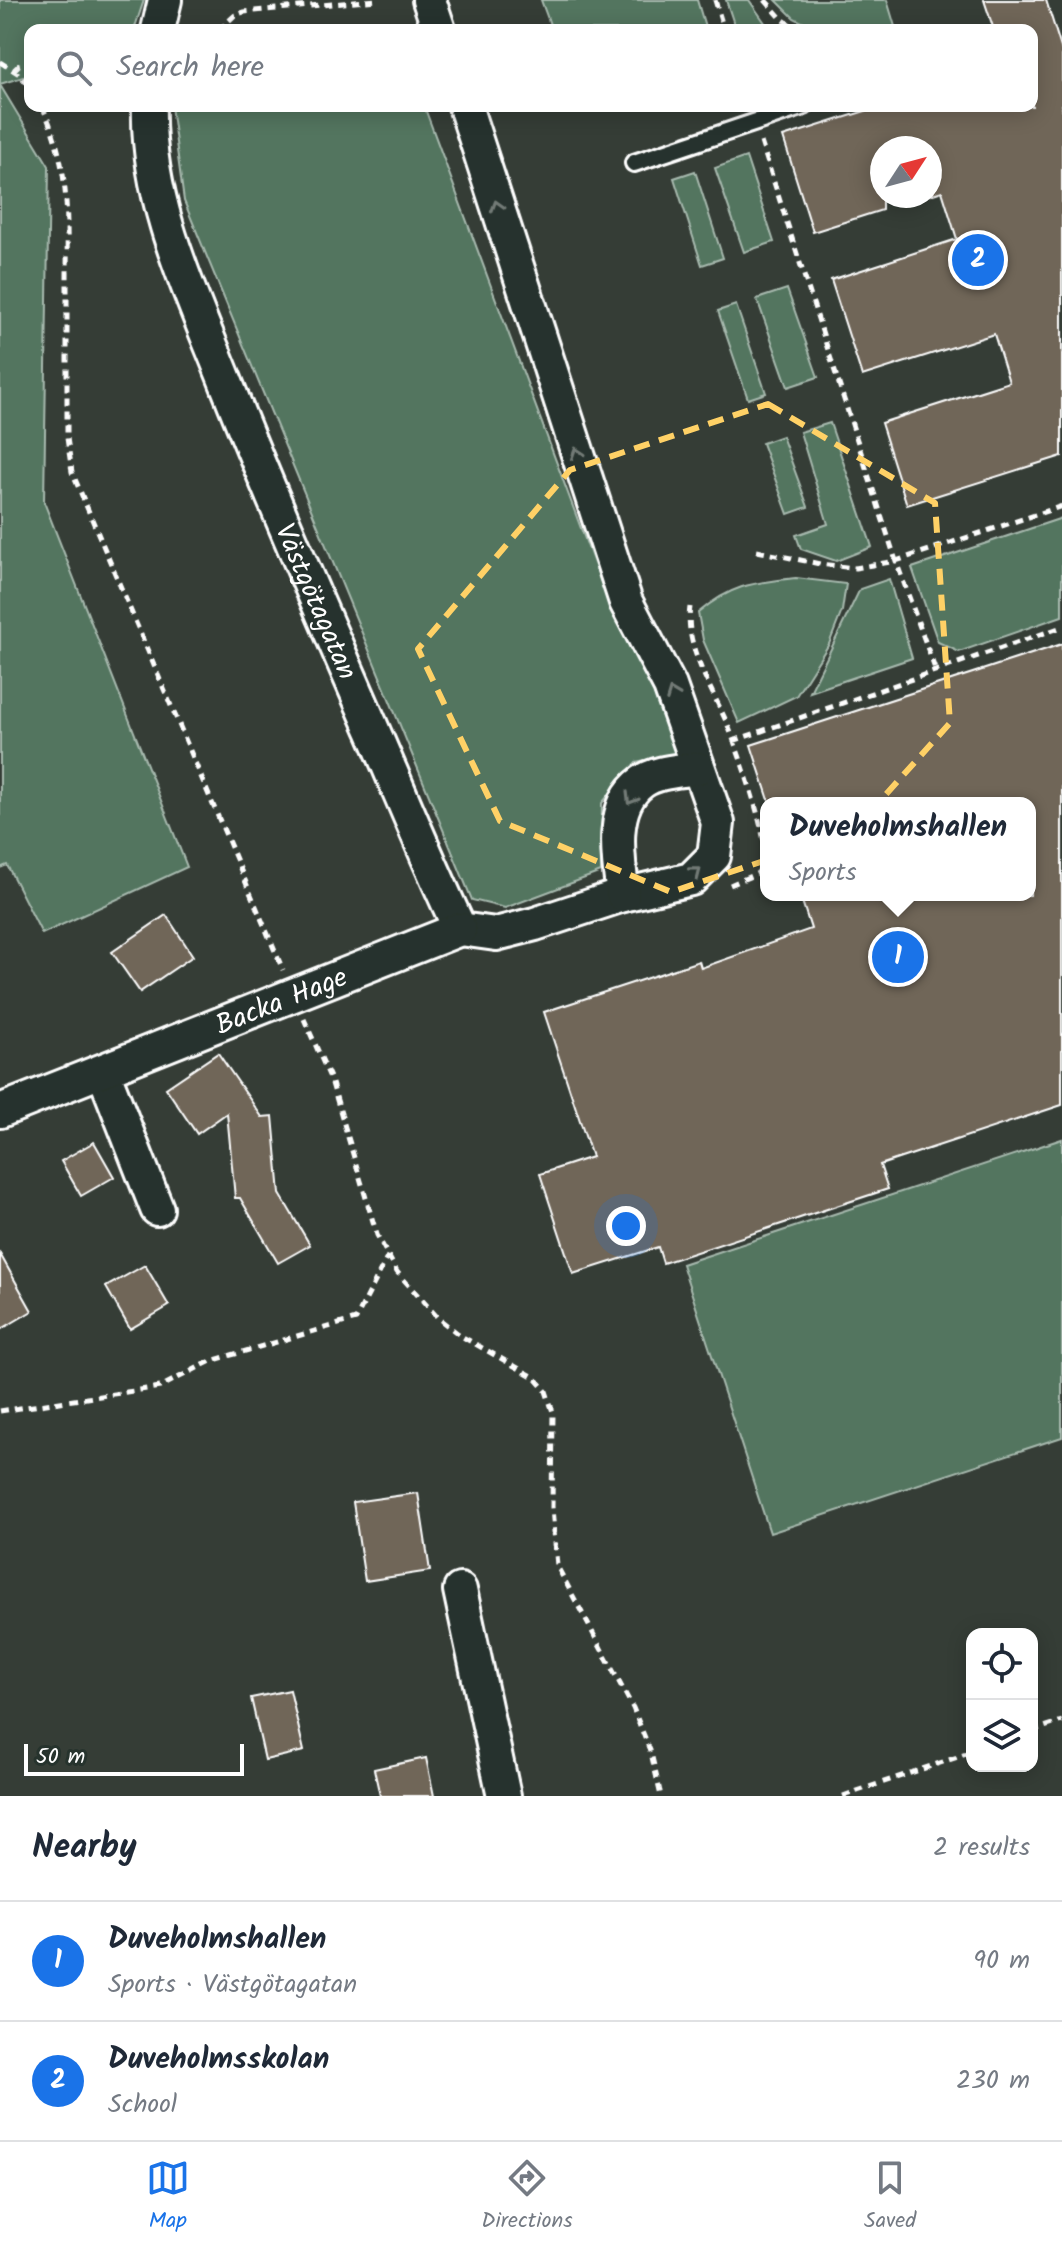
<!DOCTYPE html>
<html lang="en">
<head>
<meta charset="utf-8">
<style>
  body { margin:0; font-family:Kalam,sans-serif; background:#f6f6f7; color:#1f2937 }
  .controls { position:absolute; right:24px; bottom:24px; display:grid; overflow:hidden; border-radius:16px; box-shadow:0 4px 20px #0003 }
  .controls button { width:72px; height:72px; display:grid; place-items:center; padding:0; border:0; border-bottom:2px solid #e0e1e3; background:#fff; color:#1f2937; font:40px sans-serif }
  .compass { position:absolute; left:870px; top:136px; width:72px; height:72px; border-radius:50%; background:#fff; box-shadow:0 4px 20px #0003; rotate:54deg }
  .scale { position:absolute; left:24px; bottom:20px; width:220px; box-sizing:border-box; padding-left:8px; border:4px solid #fff; border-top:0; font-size:22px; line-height:28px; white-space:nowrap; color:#fff; -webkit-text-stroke:6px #26332d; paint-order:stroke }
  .you { position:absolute; left:626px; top:1226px; width:28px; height:28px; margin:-20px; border:6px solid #fff; border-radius:50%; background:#1a73e8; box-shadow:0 0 0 12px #1a73e833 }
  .badge { display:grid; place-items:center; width:52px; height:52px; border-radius:50%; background:#1a73e8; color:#fff; font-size:26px; font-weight:700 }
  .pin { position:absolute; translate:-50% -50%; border:4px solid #fff; box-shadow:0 2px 8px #0006 }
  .popup { position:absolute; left:760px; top:797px; width:276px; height:104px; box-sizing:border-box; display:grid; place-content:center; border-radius:16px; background:#fff; filter:drop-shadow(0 2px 6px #0005); font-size:26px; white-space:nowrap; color:#747a83 }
  .popup b { font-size:30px; color:#1f2937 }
  .popup::after { content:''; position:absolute; left:50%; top:100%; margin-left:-16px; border:16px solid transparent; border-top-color:#fff }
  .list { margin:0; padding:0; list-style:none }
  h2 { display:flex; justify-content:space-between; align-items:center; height:104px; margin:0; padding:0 32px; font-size:34px }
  h2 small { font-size:26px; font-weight:400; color:#747a83 }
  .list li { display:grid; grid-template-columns:52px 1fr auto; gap:24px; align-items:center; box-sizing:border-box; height:120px; padding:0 32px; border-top:2px solid #e0e1e3 }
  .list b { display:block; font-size:30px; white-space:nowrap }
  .list p { margin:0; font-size:26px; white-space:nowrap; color:#747a83 }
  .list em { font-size:26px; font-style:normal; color:#747a83 }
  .icon { flex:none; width:44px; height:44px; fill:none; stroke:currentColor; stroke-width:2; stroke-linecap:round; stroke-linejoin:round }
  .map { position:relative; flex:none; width:1062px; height:1796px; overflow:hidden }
  .search { position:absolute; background:#fff; box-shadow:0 4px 20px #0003; left:24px; right:24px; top:24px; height:88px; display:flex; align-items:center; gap:20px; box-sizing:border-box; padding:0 28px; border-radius:16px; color:#747a83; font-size:30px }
  .sheet { height:344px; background:#fff }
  nav { display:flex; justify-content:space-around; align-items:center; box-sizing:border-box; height:112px; border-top:2px solid #e0e1e3; background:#fff; font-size:22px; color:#747a83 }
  nav a { display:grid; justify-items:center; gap:4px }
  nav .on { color:#1a73e8 }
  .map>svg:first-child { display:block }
</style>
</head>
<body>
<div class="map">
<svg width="1062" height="1796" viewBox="0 0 1062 1796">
  <rect width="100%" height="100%" fill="#353d36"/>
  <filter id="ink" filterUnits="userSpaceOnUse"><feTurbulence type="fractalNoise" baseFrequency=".0125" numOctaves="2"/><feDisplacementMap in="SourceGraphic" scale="16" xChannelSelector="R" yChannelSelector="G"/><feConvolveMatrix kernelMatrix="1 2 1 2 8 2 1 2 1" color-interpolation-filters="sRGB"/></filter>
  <g filter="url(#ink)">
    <path fill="#52745f" stroke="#a8baaf" stroke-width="2" d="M 0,0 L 144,0 L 134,30 L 30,30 L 30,75 L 0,84 Z
      M 541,0 L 697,0 L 706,30 L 552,30 Z
      M 726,0 L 749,0 L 770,30 L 736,30 Z
      M 776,0 L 887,0 L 896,30 L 818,30 L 794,18 Z
      M 0,85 L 49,166 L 44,502 L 187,867 L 42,934 L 7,865 L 0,868 Z
      M 171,106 L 424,106 L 611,609 L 654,692 L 680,753 L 636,762 L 602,803 L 601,872 L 505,908 L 472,900 L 184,201 Z
      M 746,157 L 774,242 L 744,252 L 715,168 Z
      M 695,171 L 723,258 L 702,265 L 674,178 Z
      M 787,289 L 818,377 L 788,387 L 757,299 Z
      M 736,305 L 766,393 L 748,399 L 718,311 Z
      M 830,423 L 872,547 L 836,561 L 801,549 L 796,535 L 828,524 L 800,432 Z
      M 782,436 L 808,507 L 788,514 L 762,443 Z
      M 1062,518 L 1062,616 L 959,652 L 938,642 L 912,568 Z
      M 796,578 L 846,584 L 842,611 L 829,644 L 796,696 L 739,723 L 703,640 L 698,613 C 732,584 753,583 796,578 Z
      M 889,579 L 912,658 L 810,692 L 860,589 Z
      M 1062,1139 L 1062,1437 L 770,1533 L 682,1264 Z"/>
    <path fill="#706659" stroke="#fff" stroke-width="2" d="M 984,0 L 1046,0 L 1062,51 L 1062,456 L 907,505 L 881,423 L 1009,382 L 994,334 L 862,376 L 831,280 L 957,239 L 942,191 L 930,195 L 930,148 L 882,148 L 882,210 L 813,232 L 783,137 L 881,106 L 1032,106 L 1032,30 L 994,30 Z
      M 1062,644 L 1062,1105 L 880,1165 L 888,1189 L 663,1263 L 658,1247 L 573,1274 L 540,1174 L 592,1157 L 544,1012 L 699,961 L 701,968 L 811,929 L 800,895 L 1030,895 L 1030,803 L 770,803 L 751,745 Z
      M 166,915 L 193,956 L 140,992 L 112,952 Z
      M 218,1053 L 262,1117 L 273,1116 L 280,1194 L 310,1245 L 278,1263 L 240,1198 L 235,1198 L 227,1113 L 197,1134 L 166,1088 Z
      M 94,1142 L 114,1177 L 81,1196 L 61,1161 Z
      M 0,1254 L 32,1311 L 0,1330 Z
      M 145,1265 L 169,1306 L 130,1329 L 106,1287 Z
      M 418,1493 L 430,1571 L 365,1581 L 353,1502 Z
      M 290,1690 L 304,1751 L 265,1760 L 251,1698 Z
      M 426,1758 L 434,1796 L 380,1796 L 374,1769 Z"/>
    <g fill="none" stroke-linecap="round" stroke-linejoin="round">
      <defs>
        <path id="lane" d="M 634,163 L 804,106"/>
        <g id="street">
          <path d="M 429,0 L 439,30"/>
          <path d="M 158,30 L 165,0"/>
          <path id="s1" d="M 149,106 C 146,204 194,300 229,390 C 274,504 324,617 373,730 C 402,797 429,864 460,929 L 496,934 L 535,924 L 623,895 L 691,879 L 714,856 L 718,823 L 670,686 L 626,602 L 465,106"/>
          <path d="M 623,895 C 618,859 609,806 642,782 C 657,771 680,771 697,768"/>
          <path d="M 103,1071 L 157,1209"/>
          <path id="s2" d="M 0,1111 L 460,929"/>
          <path d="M 460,1590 L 504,1796"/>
        </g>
      </defs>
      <use href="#lane" stroke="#fff" stroke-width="22"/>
      <use href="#street" stroke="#fff" stroke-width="38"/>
      <path stroke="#fff" stroke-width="5" stroke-dasharray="8 6" stroke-linecap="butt" d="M 715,0 L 724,30
        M 765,0 L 782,19 L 798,30
        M 219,30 L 235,15 L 244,12 L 377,0
        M 0,62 L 19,74 L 30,87
        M 14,70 L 19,65 L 30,63
        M 42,106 C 71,167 67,220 67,285 C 67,336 67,387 67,438 L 72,472 L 283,970
        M 761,142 L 896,561 L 935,669
        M 757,551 L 820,564 L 855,568 L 896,561 L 1062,506
        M 690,607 C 684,649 714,691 729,728 C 743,764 760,815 766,852
        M 733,741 L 1062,627
        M 730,885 L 758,873 L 766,858
        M 304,1019 L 331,1080 L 377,1235 L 397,1272 L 439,1319 L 461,1336 L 534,1377 L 546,1391 L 553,1412 L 552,1508 L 557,1566 L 633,1708 L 651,1753 L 661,1796
        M 0,1411 L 160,1387 L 211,1361 L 356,1319 L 388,1256
        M 1032,1731 L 1062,1721
        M 843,1796 L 972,1752"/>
      <use href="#lane" stroke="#26332d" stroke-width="16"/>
      <use href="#street" stroke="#26332d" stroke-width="32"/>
    </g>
    <defs><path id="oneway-chevron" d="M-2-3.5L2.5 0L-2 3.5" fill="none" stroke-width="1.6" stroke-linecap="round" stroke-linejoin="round" transform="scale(2)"/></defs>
    <g stroke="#727a76">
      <use href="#oneway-chevron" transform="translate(497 206) rotate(-107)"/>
      <use href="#oneway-chevron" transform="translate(577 453) rotate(-108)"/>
      <use href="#oneway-chevron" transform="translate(672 694) rotate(-111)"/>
      <use href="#oneway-chevron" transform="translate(631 799) rotate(121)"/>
      <use href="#oneway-chevron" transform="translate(696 872) rotate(-38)"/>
    </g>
  </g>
  <path fill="none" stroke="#ffd166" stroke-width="6" stroke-dasharray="16 10" stroke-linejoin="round" d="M 768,404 L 935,503 L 950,723 L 853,831 L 671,892 L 500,821 L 418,649 L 570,470 Z"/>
  <g text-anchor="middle" stroke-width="7" stroke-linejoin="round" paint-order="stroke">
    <g font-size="28" fill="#fff" stroke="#26332d">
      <text dy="10" stroke="none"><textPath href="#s1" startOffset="526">Västgötagatan</textPath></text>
      <text dy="10" stroke="none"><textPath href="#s2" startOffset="302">Backa Hage</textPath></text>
    </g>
  </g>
</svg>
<div class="controls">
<button><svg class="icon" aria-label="locate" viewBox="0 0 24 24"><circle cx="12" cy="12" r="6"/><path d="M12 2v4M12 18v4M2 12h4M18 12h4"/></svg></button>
<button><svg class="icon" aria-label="layers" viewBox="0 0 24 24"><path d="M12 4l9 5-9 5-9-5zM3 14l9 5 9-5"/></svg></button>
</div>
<svg class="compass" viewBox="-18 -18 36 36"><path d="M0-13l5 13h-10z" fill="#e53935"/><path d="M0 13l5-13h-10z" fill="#747a83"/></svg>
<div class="scale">50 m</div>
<div class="you"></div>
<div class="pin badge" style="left:898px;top:957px">1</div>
<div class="popup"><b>Duveholmshallen</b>Sports</div>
<div class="pin badge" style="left:978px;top:260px">2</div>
<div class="search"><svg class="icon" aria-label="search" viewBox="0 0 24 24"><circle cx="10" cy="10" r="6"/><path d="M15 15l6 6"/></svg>Search here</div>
</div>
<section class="sheet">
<h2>Nearby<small>2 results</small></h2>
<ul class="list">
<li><span class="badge">1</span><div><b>Duveholmshallen</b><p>Sports · Västgötagatan</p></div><em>90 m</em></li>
<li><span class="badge">2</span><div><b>Duveholmsskolan</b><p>School</p></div><em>230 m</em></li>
</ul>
</section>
<nav>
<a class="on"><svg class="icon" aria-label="map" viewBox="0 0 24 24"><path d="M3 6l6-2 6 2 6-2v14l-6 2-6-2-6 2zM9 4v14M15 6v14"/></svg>Map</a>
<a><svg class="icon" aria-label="directions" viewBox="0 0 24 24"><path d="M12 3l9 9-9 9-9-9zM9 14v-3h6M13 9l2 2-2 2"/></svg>Directions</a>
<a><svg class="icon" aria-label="saved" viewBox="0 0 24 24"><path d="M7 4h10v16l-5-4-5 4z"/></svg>Saved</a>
</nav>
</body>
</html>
